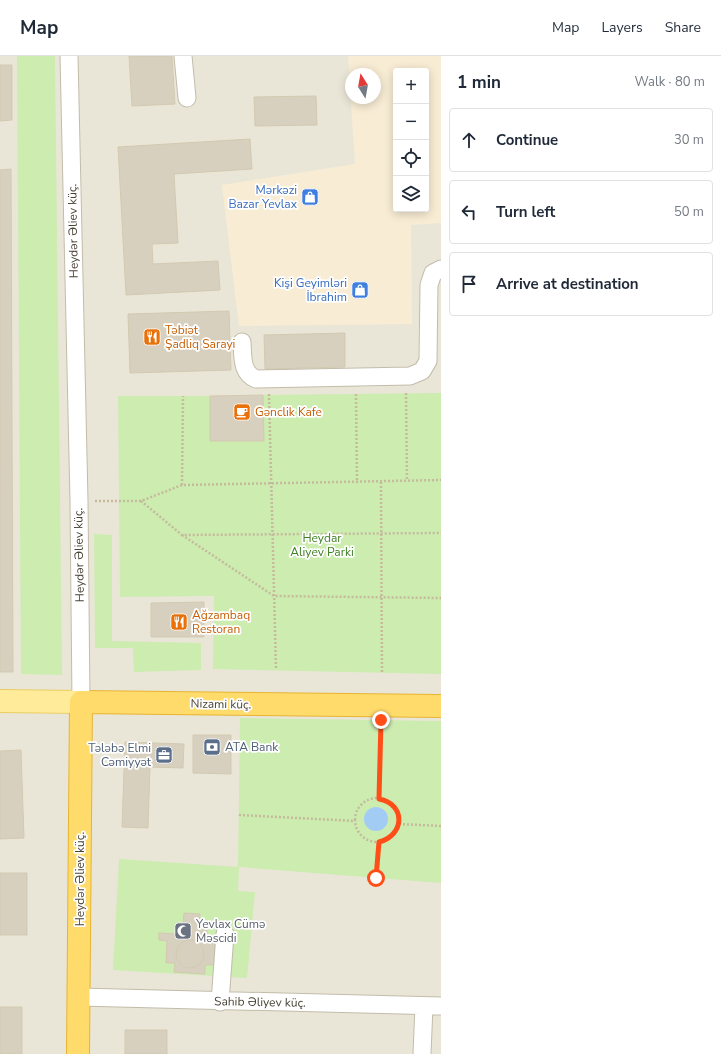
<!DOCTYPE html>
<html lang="en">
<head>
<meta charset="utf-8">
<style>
  body { margin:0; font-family:"Nunito Sans",sans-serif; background:#f2f2f3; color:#1f2937 }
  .controls { position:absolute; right:12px; top:12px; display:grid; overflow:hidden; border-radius:4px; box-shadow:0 2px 10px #0003 }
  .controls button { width:36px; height:36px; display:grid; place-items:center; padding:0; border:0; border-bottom:1px solid #e0e1e3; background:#fff; color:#1f2937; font:20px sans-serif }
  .compass { position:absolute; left:345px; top:12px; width:36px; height:36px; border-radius:50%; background:#fff; box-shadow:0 2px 10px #0003; rotate:349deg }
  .stop { position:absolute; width:12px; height:12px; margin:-9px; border:3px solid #ff4e17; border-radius:50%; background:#fff }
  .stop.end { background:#ff4e17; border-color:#fff; box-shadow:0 1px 4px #0008 }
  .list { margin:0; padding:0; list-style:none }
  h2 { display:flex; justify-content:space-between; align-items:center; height:52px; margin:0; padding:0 16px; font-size:17px }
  h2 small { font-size:13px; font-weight:400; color:#747a83 }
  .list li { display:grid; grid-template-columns:26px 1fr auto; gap:12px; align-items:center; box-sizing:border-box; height:64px; margin:0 8px 8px; padding:0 8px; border:1px solid #e0e1e3; border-radius:4px }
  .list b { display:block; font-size:15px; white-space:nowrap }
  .list em { font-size:13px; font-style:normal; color:#747a83 }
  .icon { flex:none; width:22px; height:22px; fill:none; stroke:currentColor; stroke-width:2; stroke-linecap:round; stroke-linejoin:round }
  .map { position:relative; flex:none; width:441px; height:998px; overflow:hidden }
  header { display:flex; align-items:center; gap:24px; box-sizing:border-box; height:56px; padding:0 20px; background:#fff; border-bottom:1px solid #e0e1e3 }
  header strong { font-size:19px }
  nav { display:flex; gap:22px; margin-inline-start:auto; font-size:14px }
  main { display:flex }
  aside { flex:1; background:#fff }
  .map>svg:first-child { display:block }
</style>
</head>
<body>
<header>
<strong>Map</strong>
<nav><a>Map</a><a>Layers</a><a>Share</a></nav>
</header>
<main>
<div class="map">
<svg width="441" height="998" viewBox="0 0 441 998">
  <rect width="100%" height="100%" fill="#f6f3ea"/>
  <path fill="#eae6d7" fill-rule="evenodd" d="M 0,0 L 441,0 L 441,998 L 0,998 ZM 396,15 L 426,15 L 426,153 L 396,153 ZM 351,18 L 375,18 L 375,42 L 351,42 Z"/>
  <path fill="#f8ecd4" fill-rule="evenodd" d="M 348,0 L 441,0 L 441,167 L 411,169 L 412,268 L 239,270 L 222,129 L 355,108 ZM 396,15 L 426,15 L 426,153 L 396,153 ZM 351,18 L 375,18 L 375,42 L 351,42 Z"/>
  <path fill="#ccecb0" d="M 17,0 L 55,0 L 62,619 L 21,618 Z
    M 441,337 L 441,618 L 213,613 L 214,540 L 120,541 L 118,340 L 210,340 L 210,385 L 264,385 L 263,339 Z
    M 94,478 L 112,479 L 112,585 L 201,587 L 201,614 L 134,616 L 133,592 L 95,592 Z
    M 240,662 L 441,665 L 441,827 L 239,811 L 238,835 L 255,836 L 247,922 L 113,914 L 119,803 L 238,811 Z"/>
  <path fill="#a3ccf5" d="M364 763a12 12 0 1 1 24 0a12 12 0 1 1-24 0Z"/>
  <path fill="#d8d0be" stroke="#d3c9b1" d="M 129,0 L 172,0 L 175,48 L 132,50 Z
    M 0,9 L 12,9 L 12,64 L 0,65 Z
    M 316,40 L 317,69 L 255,70 L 254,41 Z
    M 250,83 L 252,113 L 174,118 L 178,187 L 152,188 L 153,208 L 218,205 L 220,234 L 126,239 L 118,91 Z
    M 11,113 L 13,616 L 0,616 L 0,114 Z
    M 229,255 L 231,314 L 130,317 L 128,258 Z
    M 345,277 L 345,311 L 265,313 L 264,279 Z
    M 263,339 L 264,385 L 210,385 L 210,340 Z
    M 204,546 L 204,581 L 151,581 L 151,547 Z
    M 193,679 L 231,679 L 231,718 L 193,717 Z
    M 125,686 L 184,688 L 183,712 L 150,711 L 148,772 L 122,771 Z
    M 21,694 L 24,782 L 0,783 L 0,695 Z
    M 0,817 L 27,817 L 27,879 L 0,879 Z
    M 184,857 L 200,858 L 199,871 L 207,871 L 207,879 L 215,880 L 214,909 L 205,909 L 205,918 L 174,916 L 175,907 L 166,907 L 167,885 L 159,884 L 159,877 L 176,878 L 176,869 L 183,870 Z
    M176 898a14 14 0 1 1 28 0a14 14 0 1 1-28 0Z
    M 0,951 L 22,951 L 22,998 L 0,998 Z
    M 125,974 L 167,974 L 167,998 L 125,998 Z"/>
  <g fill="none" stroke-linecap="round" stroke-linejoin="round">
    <defs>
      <path id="minor" d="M 69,0 L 79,445 L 81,646
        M 183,0 L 187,42
        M 242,286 C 243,300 241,317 256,323 L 410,320 L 422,315 L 428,305 L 429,229 L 433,217 L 441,213
        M 79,941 L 441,950
        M 220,946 L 225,878
        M 422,998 L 424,950"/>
      <path id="major" d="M 0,645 L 81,646"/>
      <path id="highway" d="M 78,998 L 81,646 L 441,650"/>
    </defs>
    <use href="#minor" stroke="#c2bcab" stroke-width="19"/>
    <use href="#major" stroke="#ebce62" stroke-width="24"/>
    <use href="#highway" stroke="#e7b432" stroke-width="24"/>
    <path stroke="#c5ba9c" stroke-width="2.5" stroke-dasharray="2 2" stroke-linecap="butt" d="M 406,337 L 407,425
      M 269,338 L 276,614
      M 356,338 L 357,427
      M 381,426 L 382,617
      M 182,429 L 183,340
      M 95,445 L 141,445 L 182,429 L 441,424
      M 141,445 L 182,479 L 441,477
      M 182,479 L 274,540 L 441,542
      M355 764a22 22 0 1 1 44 0a22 22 0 1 1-44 0Z
      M 379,743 L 381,667
      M 239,759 L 355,765
      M 399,768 L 441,770
      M 376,822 L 379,786"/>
    <use href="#minor" stroke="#fff" stroke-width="17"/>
    <use href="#major" stroke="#ffeb99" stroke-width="22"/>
    <use href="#highway" stroke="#ffdb6b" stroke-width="22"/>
  </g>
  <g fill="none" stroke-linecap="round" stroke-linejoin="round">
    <path stroke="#ff4e17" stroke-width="5" d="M 376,822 L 379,786 C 405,779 406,748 379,743 L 381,664"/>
  </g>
  <defs>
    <symbol id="shop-square" viewBox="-11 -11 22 22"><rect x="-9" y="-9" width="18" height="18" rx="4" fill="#3f7fe0" stroke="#fff"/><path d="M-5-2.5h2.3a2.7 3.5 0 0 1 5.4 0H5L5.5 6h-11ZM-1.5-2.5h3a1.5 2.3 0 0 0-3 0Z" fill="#fff"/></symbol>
    <symbol id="restaurant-square" viewBox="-11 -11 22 22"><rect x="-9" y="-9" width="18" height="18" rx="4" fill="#e8710a" stroke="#fff"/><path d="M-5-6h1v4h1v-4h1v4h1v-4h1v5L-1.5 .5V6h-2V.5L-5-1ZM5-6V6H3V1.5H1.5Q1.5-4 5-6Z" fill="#fff"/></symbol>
    <symbol id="cafe-square" viewBox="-11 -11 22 22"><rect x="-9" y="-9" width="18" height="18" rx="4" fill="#e8710a" stroke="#fff"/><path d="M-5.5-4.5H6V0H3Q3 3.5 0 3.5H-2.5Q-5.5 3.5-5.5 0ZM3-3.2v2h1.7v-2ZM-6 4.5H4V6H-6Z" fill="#fff"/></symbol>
    <symbol id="bank-square" viewBox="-11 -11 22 22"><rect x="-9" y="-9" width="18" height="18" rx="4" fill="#5c6f8a" stroke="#fff"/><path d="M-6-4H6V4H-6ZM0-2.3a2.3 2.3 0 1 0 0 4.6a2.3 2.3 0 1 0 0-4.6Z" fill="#fff"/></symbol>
    <symbol id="office-square" viewBox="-11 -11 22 22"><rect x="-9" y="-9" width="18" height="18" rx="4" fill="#5c6f8a" stroke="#fff"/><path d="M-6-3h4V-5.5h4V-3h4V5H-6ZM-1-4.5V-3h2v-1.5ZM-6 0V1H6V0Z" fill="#fff"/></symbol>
    <symbol id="mosque-square" viewBox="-11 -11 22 22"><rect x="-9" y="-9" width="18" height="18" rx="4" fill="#6b7280" stroke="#fff"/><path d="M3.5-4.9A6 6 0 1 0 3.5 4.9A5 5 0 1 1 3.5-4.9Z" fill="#fff"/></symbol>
  </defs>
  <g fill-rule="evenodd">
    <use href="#shop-square" x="300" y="131" width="20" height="20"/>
    <use href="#shop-square" x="350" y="224" width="20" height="20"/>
    <use href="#restaurant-square" x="142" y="271" width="20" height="20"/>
    <use href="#cafe-square" x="232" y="346" width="20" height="20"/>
    <use href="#restaurant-square" x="169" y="556" width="20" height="20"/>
    <use href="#bank-square" x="202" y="681" width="20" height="20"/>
    <use href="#office-square" x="154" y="689" width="20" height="20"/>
    <use href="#mosque-square" x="173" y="865" width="20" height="20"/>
  </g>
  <g text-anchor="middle" stroke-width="3.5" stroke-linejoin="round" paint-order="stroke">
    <g font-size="12" fill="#366cbe" stroke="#fff" text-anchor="end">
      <text x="297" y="138">Mərkəzi<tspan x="297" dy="14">Bazar Yevlax</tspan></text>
      <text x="347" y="231">Kişi Geyimləri<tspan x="347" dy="14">İbrahim</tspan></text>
    </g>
    <g font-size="12" fill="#4a4437" stroke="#fff">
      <text transform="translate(73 175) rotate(-91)" y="4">Heydər Əliev küç.</text>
      <text transform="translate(79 499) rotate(-91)" y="4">Heydər Əliev küç.</text>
      <text transform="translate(221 648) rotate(1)" y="4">Nizami küç.</text>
      <text transform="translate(80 823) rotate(-90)" y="4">Heydər Əliev küç.</text>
      <text transform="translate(260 946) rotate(1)" y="4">Sahib Əliyev küç.</text>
    </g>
    <g font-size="12" fill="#c56008" stroke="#fff" text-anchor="start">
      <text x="165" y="278">Təbiət<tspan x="165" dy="14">Şadliq Sarayi</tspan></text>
      <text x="255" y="360">Gənclik Kafe</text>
      <text x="192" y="563">Ağzambaq<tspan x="192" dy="14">Restoran</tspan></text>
    </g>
    <g font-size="12" fill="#408126" stroke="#fff">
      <text x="322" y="486">Heydar<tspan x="322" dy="14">Aliyev Parki</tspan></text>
    </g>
    <g font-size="12" fill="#4e5e75" stroke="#fff" text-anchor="start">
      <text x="225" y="695">ATA Bank</text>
      <text x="151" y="696" text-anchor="end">Tələbə Elmi<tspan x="151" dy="14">Cəmiyyət</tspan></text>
    </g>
    <g font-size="12" fill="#5b616d" stroke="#fff" text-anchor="start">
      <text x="196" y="872">Yevlax Cümə<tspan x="196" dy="14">Məscidi</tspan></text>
    </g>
  </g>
</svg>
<div class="controls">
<button>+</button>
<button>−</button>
<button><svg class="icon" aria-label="locate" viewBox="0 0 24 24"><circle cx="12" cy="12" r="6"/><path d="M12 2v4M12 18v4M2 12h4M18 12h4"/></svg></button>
<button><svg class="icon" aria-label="layers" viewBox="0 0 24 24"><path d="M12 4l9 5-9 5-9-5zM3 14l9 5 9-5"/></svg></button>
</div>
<svg class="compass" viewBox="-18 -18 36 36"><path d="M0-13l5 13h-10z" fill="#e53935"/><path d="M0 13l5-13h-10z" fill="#747a83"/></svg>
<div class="stop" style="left:376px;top:822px"></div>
<div class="stop end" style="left:381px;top:664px"></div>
</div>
<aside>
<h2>1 min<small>Walk · 80 m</small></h2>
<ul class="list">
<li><svg class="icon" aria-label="ahead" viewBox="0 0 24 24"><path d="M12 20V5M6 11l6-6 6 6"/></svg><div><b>Continue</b></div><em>30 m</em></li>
<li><svg class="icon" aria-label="left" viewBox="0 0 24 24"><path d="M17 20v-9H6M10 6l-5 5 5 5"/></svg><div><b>Turn left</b></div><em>50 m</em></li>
<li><svg class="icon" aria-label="arrive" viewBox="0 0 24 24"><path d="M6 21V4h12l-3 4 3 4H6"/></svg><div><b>Arrive at destination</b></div></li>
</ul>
</aside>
</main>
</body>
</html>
